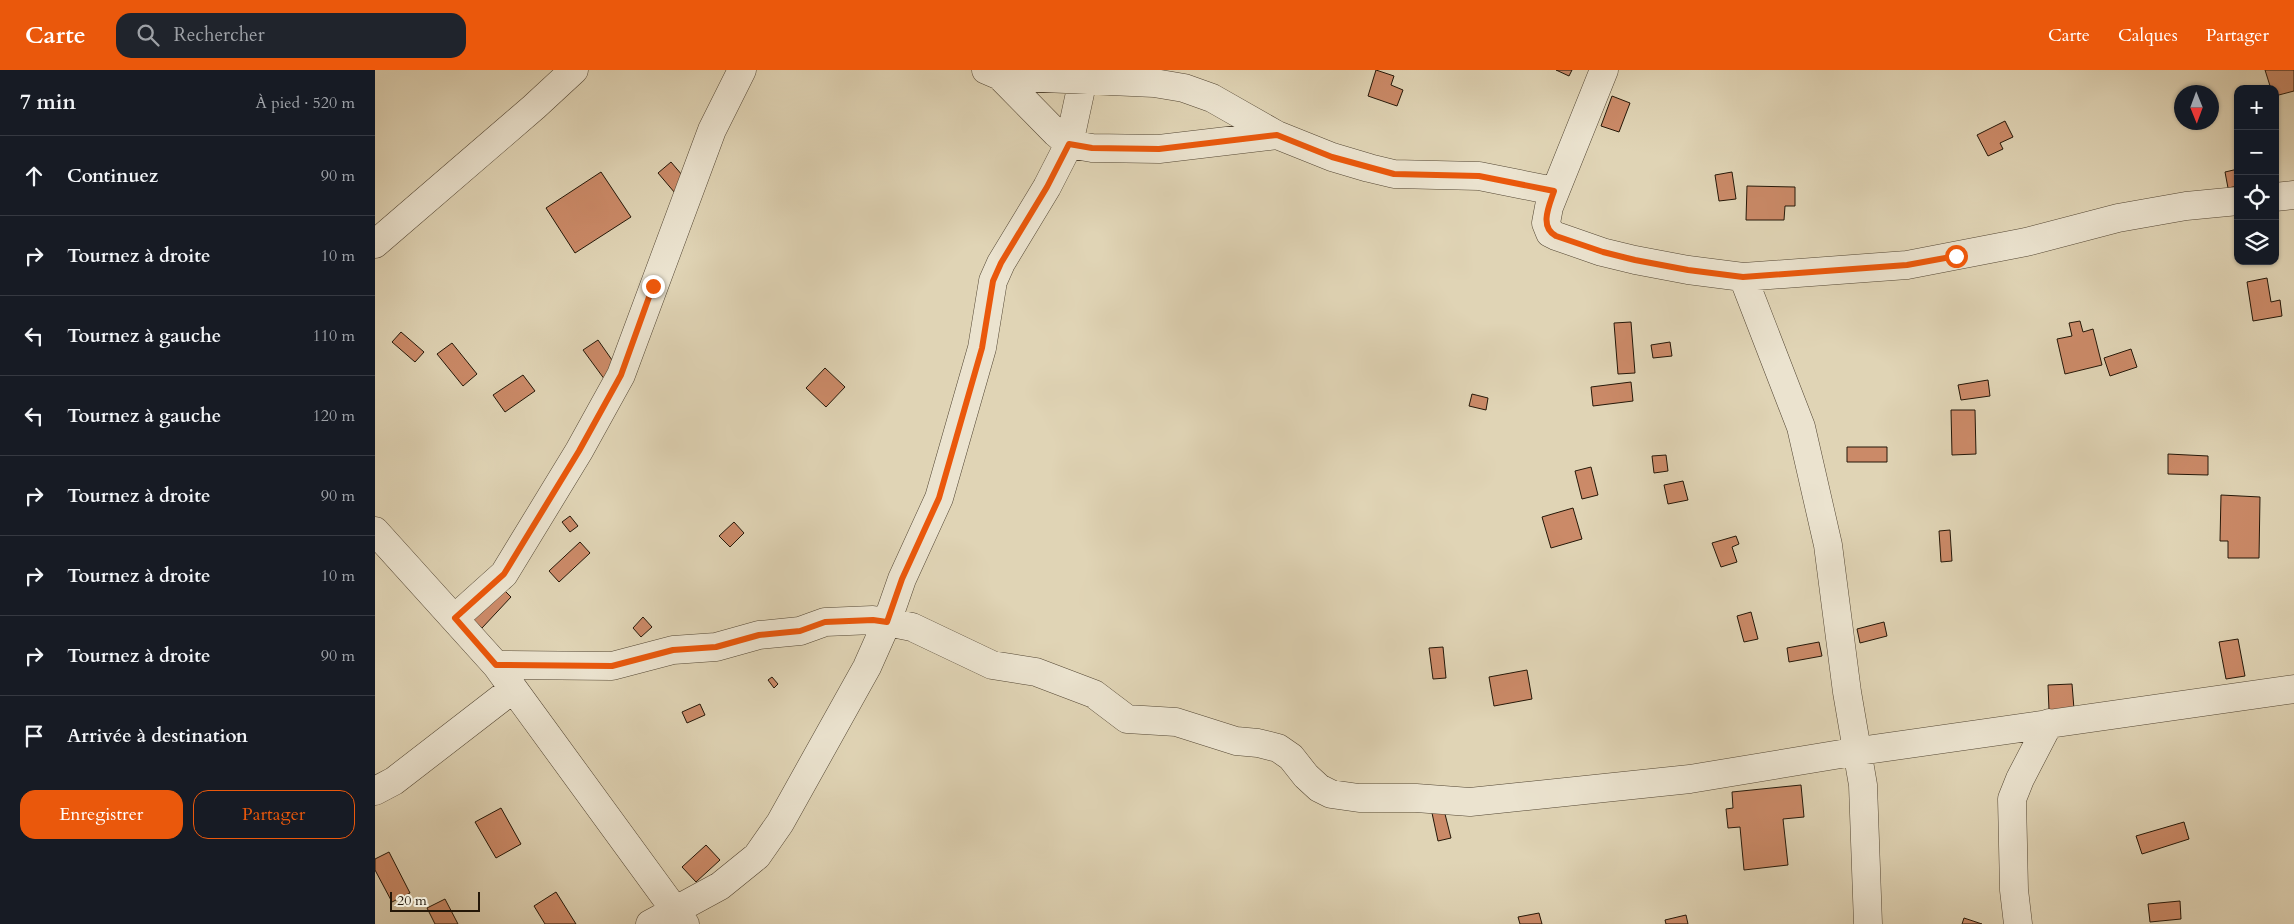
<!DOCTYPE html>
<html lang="fr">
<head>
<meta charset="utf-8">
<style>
  body { margin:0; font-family:Cardo,serif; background:#20242c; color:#f1f3f6 }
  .controls { position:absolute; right:15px; top:15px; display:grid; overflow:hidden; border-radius:10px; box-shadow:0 1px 4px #0004 }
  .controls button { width:45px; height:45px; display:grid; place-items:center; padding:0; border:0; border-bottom:1px solid #363941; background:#171b24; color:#f1f3f6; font:25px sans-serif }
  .compass { position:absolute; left:1799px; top:15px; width:45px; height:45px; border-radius:50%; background:#171b24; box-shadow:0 1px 4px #0004; rotate:179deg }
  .scale { position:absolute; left:15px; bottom:12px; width:90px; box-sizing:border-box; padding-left:5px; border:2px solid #241708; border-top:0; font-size:14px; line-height:18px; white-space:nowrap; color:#241708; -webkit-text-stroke:4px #ebe3cf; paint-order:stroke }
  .stop { position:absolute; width:15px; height:15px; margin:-11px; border:4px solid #ea580c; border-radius:50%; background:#fff }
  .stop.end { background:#ea580c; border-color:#fff; box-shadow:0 1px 5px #0008 }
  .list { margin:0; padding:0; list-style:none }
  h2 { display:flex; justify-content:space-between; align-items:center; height:65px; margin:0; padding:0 20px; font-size:21px }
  h2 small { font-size:16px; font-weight:400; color:#9ea1a6 }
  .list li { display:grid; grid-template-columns:32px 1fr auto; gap:15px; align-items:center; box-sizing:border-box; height:80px; padding:0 20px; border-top:1px solid #363941 }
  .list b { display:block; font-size:19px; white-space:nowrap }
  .list em { font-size:16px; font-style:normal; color:#9ea1a6 }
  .actions { display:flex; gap:10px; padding:15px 20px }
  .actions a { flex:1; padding:11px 0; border:1px solid #ea580c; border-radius:15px; text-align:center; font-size:18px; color:#ea580c }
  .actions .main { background:#ea580c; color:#fff }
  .icon { flex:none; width:28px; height:28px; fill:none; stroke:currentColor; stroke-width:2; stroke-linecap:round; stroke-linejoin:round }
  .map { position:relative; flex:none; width:1919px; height:854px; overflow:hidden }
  header { display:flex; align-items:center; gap:30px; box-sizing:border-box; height:70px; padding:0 25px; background:#ea580c; color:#fff }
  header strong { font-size:24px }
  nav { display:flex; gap:28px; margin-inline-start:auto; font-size:18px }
  .search { width:350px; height:45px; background:#20242c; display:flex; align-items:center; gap:12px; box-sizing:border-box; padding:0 18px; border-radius:15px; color:#9ea1a6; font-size:19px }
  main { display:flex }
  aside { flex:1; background:#171b24 }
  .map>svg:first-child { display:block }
</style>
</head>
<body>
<header>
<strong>Carte</strong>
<div class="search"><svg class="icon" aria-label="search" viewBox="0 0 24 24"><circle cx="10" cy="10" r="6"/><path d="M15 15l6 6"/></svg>Rechercher</div>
<nav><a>Carte</a><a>Calques</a><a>Partager</a></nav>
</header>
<main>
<aside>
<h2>7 min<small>À pied · 520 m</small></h2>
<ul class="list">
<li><svg class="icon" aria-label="ahead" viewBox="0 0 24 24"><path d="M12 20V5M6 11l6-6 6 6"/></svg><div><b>Continuez</b></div><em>90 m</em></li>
<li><svg class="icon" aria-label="right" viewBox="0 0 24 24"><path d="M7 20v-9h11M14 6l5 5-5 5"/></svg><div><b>Tournez à droite</b></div><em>10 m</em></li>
<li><svg class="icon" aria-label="left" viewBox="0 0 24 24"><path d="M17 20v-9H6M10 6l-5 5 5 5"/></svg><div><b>Tournez à gauche</b></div><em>110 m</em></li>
<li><svg class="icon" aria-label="left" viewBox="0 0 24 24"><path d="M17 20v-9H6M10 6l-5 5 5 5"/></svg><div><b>Tournez à gauche</b></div><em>120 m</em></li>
<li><svg class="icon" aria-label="right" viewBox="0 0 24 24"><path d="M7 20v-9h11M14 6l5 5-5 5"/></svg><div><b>Tournez à droite</b></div><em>90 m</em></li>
<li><svg class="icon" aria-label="right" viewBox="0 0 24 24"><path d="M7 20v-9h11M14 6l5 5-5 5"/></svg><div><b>Tournez à droite</b></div><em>10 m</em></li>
<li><svg class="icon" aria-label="right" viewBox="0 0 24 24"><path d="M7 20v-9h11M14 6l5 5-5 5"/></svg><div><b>Tournez à droite</b></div><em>90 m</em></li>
<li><svg class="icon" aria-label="arrive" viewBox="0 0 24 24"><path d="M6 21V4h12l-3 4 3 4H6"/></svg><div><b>Arrivée à destination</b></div></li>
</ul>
<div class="actions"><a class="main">Enregistrer</a><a>Partager</a></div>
</aside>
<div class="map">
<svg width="1919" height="854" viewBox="0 0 1919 854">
  <rect width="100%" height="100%" fill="#e0d4b5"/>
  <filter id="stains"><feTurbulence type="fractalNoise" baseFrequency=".004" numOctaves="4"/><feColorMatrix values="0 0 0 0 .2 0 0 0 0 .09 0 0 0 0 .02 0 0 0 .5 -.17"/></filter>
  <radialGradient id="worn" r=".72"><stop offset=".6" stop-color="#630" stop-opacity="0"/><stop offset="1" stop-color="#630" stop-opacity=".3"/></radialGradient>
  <path fill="#cb8a68" stroke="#241708" d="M 1001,0 L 1019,6 L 1016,15 L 1028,20 L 1022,36 L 993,26 Z
    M 1181,0 L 1197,0 L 1194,6 Z
    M 1890,0 L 1919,0 L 1919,21 L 1900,26 L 1900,19 L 1896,19 Z
    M 1237,26 L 1255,33 L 1244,62 L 1226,56 Z
    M 1630,51 L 1638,67 L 1625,73 L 1628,79 L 1613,86 L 1602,65 Z
    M 296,92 L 313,112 L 300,123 L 283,103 Z
    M 1863,99 L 1863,116 L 1853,118 L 1850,102 Z
    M 226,102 L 256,147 L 200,183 L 171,138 Z
    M 1357,102 L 1361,129 L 1344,131 L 1340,105 Z
    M 1372,116 L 1420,117 L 1420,136 L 1410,136 L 1409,150 L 1371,150 Z
    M 1892,208 L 1896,232 L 1905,230 L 1907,246 L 1878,251 L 1872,212 Z
    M 1705,251 L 1708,262 L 1718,259 L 1727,295 L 1690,304 L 1682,269 L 1697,266 L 1694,253 Z
    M 1256,252 L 1260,303 L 1243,304 L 1239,253 Z
    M 26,262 L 49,282 L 40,292 L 17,272 Z
    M 223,270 L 244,300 L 230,310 L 208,280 Z
    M 1295,272 L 1297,286 L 1278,288 L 1276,275 Z
    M 77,273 L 102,304 L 88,316 L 62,284 Z
    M 1756,279 L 1762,297 L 1735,306 L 1729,288 Z
    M 450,298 L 470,317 L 451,337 L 431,318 Z
    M 148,305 L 160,321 L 130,342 L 118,325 Z
    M 1613,310 L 1615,326 L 1586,330 L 1583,315 Z
    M 1256,312 L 1258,331 L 1218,336 L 1216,317 Z
    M 1097,324 L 1113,328 L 1111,340 L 1094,336 Z
    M 1576,340 L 1600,340 L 1601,384 L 1577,385 Z
    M 1472,377 L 1512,377 L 1512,392 L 1472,392 Z
    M 1793,384 L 1833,386 L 1833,405 L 1793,404 Z
    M 1291,385 L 1293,401 L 1279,403 L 1277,386 Z
    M 1216,397 L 1223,425 L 1207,429 L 1200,401 Z
    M 1308,411 L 1313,430 L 1293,434 L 1289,415 Z
    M 1846,425 L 1885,427 L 1884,488 L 1853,488 L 1853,471 L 1845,471 Z
    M 1198,438 L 1207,469 L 1176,478 L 1167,447 Z
    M 195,446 L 203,456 L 195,462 L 187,452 Z
    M 359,452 L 369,463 L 355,477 L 344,466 Z
    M 1575,460 L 1577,491 L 1566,492 L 1564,461 Z
    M 1361,466 L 1364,474 L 1357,477 L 1362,492 L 1346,497 L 1337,473 Z
    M 205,472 L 215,483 L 184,512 L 174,501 Z
    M 125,516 L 136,527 L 107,558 L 95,548 Z
    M 1376,542 L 1383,569 L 1369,572 L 1362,546 Z
    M 268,547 L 277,557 L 266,567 L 258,558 Z
    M 1509,552 L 1512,566 L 1485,573 L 1482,559 Z
    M 1863,569 L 1870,606 L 1851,609 L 1844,572 Z
    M 1444,572 L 1447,586 L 1414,592 L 1412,578 Z
    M 1068,577 L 1071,608 L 1058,609 L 1054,578 Z
    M 1152,600 L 1157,629 L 1119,636 L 1114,607 Z
    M 397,607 L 403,614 L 399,618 L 393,610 Z
    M 1697,614 L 1699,639 L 1674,640 L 1673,615 Z
    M 325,634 L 330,645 L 312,653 L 307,642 Z
    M 1426,715 L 1429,747 L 1408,749 L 1413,795 L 1369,800 L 1365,757 L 1353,758 L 1351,739 L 1358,738 L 1357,722 Z
    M 126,738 L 146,774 L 121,788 L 100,752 Z
    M 1069,740 L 1076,768 L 1063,771 L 1057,743 Z
    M 1809,752 L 1814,769 L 1767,784 L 1761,766 Z
    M 331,775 L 345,790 L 321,812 L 307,797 Z
    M 14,782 L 35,823 L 17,832 L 0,800 L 0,789 Z
    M 181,822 L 201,854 L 170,854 L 159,836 Z
    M 70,829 L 83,854 L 60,854 L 52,838 Z
    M 1805,831 L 1806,849 L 1775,852 L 1773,834 Z
    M 1164,843 L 1167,854 L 1145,854 L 1143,847 Z
    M 1311,845 L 1313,854 L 1291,854 L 1290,850 Z
    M 1589,848 L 1607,854 L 1587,854 Z"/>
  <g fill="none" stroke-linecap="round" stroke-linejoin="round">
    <defs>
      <path id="minor" d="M 611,0 L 625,6 L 779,13 L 809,18 L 837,28 L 902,65 L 957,87 L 994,98 L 1019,104 L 1104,106 L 1179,121
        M 1229,0 L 1174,137 L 1171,153 L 1175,163 L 1181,166 L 1227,182 L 1260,190 L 1313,200 L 1368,207 L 1532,195 L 1651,172 L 1743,148 L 1811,136 L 1863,131
        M 625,6 L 681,63 L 694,74 L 717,78 L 784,79 L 902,65
        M 1900,127 L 1919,125
        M 0,174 L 159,37 L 199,0
        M 1368,207 L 1426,357 L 1453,475 L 1472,622 L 1488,715 L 1493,854
        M 0,461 L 121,595 L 310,854
        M 80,548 L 129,504 L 204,381 L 246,305 L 337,60 L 367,0
        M 121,595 L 237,596 L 298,580 L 341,577 L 384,565 L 425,561 L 450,552 L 498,550 L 512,552 L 537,557 L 617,595 L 661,602 L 719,624 L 752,649 L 801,652 L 861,671 L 883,673 L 903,678 L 916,687 L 931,706 L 944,718 L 956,724 L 984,728 L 1041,728 L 1095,732 L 1315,709 L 1484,681 L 1919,619
        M 0,721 L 19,711 L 138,619
        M 275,854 L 345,816 L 382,786 L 405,753 L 492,597 L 512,552 L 527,509 L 564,428 L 607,278 L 618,211 L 626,193 L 672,117 L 694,74 L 710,0
        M 1643,854 L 1639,820 L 1637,729 L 1645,709 L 1674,653"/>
    </defs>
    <use href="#minor" stroke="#534633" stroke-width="29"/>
    <use href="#minor" stroke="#ebe3cf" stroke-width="28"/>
  </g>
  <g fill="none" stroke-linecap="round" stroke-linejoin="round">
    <path stroke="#ea580c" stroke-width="6" d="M 278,216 L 246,305 L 204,381 L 129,504 L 80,548 L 121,595 L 237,596 L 298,580 L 341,577 L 384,565 L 425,561 L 450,552 L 498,550 L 512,552 L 527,509 L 564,428 L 607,278 L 618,211 L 626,193 L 672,117 L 694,74 L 717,78 L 784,79 L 902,65 L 957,87 L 1019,104 L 1104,106 L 1179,121 C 1174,136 1164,157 1181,166 L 1228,182 L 1260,190 L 1313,200 L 1368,207 L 1532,195 L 1581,186"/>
  </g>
  <rect width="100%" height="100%" filter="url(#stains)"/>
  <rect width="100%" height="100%" fill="url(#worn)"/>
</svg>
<div class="controls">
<button>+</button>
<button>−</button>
<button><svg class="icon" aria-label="locate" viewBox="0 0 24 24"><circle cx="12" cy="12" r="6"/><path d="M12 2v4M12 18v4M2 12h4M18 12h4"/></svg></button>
<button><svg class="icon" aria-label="layers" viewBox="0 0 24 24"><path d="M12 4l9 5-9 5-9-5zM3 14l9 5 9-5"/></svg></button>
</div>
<svg class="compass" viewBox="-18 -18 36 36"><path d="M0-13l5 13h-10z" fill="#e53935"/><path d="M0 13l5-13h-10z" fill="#9ea1a6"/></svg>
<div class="scale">20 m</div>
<div class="stop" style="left:1581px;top:186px"></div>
<div class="stop end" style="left:278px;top:216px"></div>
</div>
</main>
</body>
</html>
